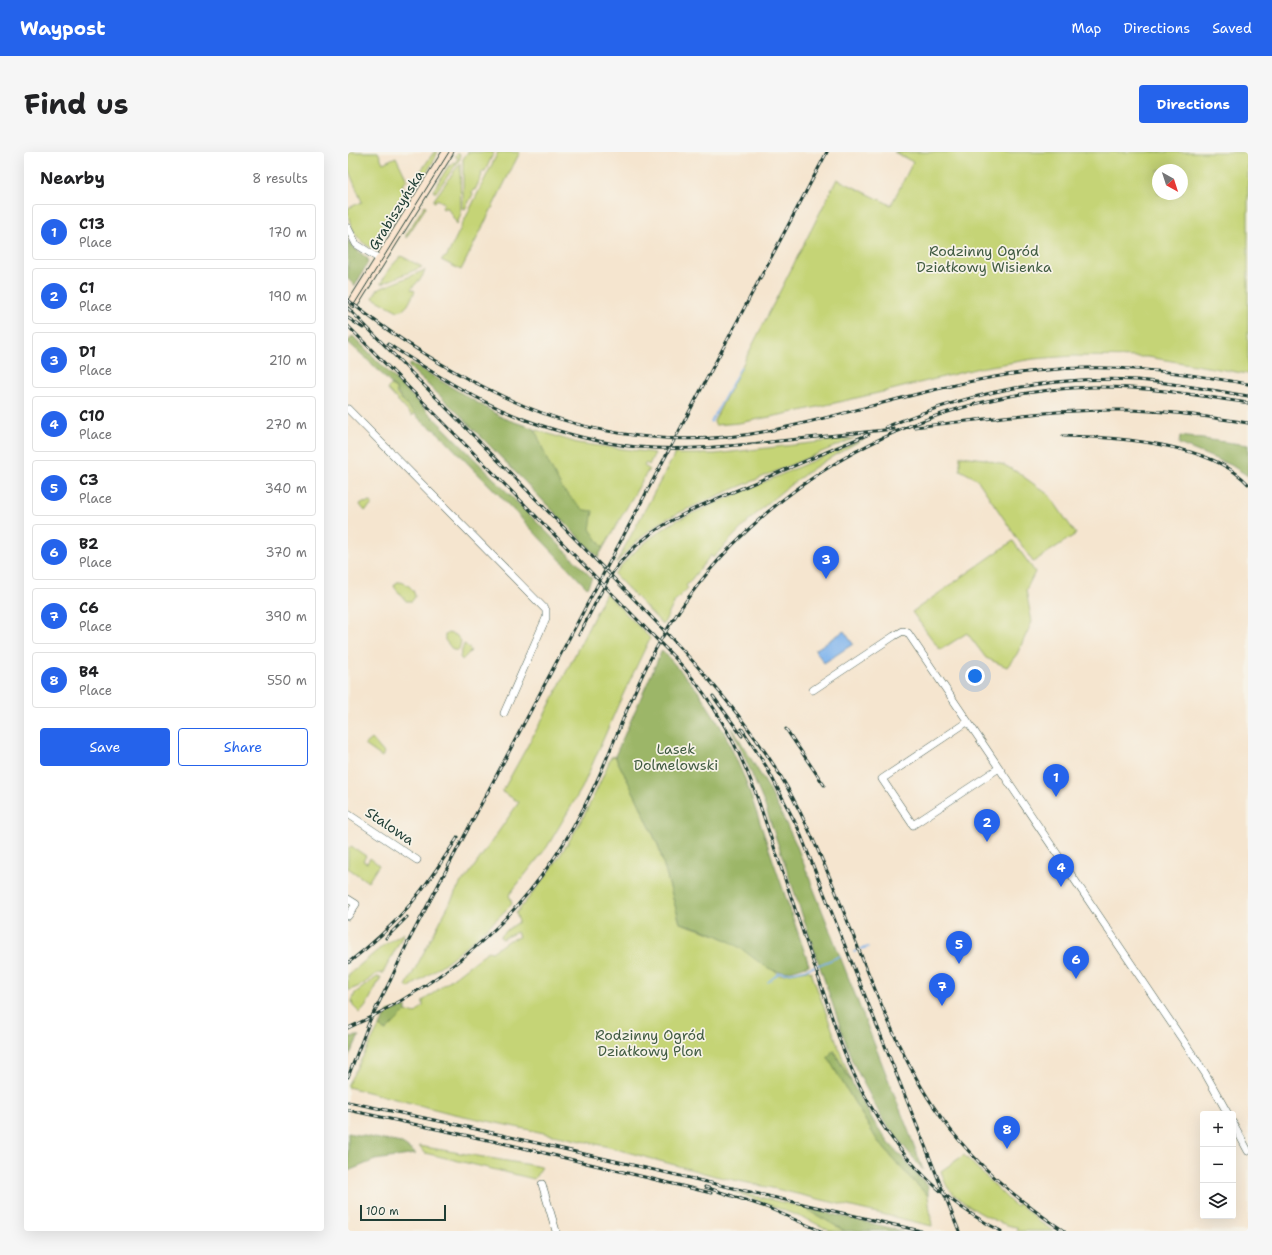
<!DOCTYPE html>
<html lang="en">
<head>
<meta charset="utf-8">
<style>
  body { margin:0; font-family:"Shantell Sans",sans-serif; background:#f6f6f6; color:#202124 }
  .controls { position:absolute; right:12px; bottom:12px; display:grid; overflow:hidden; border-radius:4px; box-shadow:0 4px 16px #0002 }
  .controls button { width:36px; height:36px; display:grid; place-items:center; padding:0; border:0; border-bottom:1px solid #e0e0e0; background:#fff; color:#202124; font:20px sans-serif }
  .compass { position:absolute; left:804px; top:12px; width:36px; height:36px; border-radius:50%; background:#fff; box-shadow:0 4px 16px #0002; rotate:141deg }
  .scale { position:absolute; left:12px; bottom:10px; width:86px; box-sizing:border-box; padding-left:4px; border:2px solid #1f3d34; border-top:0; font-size:11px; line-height:14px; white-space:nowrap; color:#1f3d34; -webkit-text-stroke:3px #f7f3e8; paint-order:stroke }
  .you { position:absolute; left:627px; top:524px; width:14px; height:14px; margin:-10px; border:3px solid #fff; border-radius:50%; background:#1a73e8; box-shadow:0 0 0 6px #1a73e833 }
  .badge { display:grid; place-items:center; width:26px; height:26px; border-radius:50%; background:#2563eb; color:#fff; font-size:13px; font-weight:700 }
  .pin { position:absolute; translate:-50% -33px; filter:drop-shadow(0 1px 2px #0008) }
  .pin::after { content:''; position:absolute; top:21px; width:14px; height:12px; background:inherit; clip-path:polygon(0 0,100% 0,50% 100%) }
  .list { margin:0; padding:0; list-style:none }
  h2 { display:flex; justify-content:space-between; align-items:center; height:52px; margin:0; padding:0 16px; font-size:17px }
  h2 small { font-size:13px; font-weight:400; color:#757577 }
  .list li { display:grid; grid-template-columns:26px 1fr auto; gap:12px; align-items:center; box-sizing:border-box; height:56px; margin:0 8px 8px; padding:0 8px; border:1px solid #e0e0e0; border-radius:4px }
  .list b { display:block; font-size:15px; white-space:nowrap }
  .list p { margin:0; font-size:13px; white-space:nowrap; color:#757577 }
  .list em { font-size:13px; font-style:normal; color:#757577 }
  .actions { display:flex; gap:8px; padding:12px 16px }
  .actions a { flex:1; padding:9px 0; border:1px solid #2563eb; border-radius:4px; text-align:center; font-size:14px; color:#2563eb }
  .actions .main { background:#2563eb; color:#fff }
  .icon { flex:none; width:22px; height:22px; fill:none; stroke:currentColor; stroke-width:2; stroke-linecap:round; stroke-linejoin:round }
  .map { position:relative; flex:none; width:900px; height:1079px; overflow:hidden; border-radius:4px }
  header { display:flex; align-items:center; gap:24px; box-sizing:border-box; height:56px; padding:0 20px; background:#2563eb; color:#fff }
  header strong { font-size:19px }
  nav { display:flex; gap:22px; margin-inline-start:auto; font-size:14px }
  .intro { display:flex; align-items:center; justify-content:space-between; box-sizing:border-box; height:96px; padding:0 24px }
  h1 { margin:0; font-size:28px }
  .button { padding:10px 18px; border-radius:4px; background:#2563eb; color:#fff; font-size:14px; font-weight:700 }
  main { display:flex; gap:24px; padding:0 24px }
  aside { flex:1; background:#fff; border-radius:4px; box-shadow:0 4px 16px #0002 }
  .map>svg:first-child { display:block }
</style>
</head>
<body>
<header>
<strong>Waypost</strong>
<nav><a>Map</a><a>Directions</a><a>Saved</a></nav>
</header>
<div class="intro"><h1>Find us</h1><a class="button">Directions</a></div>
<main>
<aside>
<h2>Nearby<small>8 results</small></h2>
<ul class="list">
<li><span class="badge">1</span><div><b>C13</b><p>Place</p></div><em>170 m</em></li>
<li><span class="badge">2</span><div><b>C1</b><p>Place</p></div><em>190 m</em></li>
<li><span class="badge">3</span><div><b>D1</b><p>Place</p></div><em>210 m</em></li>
<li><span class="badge">4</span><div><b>C10</b><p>Place</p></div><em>270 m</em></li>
<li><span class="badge">5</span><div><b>C3</b><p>Place</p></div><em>340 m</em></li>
<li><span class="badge">6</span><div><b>B2</b><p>Place</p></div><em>370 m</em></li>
<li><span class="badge">7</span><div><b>C6</b><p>Place</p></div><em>390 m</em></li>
<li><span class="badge">8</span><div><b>B4</b><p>Place</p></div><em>550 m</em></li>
</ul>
<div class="actions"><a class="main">Save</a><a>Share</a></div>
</aside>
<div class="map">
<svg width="900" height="1079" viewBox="0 0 900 1079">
  <rect width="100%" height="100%" fill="#f7f3e8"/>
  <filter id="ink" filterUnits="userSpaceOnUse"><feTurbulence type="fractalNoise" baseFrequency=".025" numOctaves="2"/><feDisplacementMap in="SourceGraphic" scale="8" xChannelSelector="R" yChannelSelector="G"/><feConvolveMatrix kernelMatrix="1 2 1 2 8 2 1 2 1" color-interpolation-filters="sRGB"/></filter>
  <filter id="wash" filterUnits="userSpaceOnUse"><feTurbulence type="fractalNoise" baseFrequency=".012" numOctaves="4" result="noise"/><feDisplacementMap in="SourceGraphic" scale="16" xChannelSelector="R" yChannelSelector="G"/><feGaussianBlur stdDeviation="0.9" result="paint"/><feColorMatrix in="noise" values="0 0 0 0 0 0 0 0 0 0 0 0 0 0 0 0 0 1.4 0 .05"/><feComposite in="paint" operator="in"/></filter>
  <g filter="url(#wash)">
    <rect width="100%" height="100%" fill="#f5e5cf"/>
    <path fill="#c5d476" stroke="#728855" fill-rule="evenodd" d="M 1,0 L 30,0 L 35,11 L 48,5 L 59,28 L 54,33 L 58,38 L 34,76 L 33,84 L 25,97 C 9,89 0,75 0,56 L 14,50 L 0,17 L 0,2 L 2,1 Z
      M 86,0 L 89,0 L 87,7 L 79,20 L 74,21 L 72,20 Z
      M 120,0 L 146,0 L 137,19 L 135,19 L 133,22 L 134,23 L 127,38 L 126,37 L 124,41 L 125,42 L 117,57 L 115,56 L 115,7 Z
      M 150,0 L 172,0 L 113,118 L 93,108 L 99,104 Z
      M 546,0 L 900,0 L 900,222 L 800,205 L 725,204 L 685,207 L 631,216 L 543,238 L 452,259 L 391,271 L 367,273 L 366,269 L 489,27 L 543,53 L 565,10 ZM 810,18 L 834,18 L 834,42 L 810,42 Z
      M 110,1 L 112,3 L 112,7 L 88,40 L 86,40 L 85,39 L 101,13 L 103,14 L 105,10 L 107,11 L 110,6 L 107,4 Z
      M 112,11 L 113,62 L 109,72 L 99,55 L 95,57 L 94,55 L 96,51 L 89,47 L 87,50 L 85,49 Z
      M 77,53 L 78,55 L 58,86 L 58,83 Z
      M 53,104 L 74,115 L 33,132 L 33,131 L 41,117 Z
      M 77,118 L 74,125 L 63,137 L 67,139 C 62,148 60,158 50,159 L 25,146 L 29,138 Z
      M 63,211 L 155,267 L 229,291 L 307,301 L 301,313 L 298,311 L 296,314 L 301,317 L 250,405 L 106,257 L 61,215 Z
      M 43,233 L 48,238 L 49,243 L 67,261 L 64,264 L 39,237 Z
      M 507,286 L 355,350 L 318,367 L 298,381 L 282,396 L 268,411 L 327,302 L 367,302 Z
      M 517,286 C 494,299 470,312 449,328 C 418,350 391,378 365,406 L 363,403 L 338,434 L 340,436 L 327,449 L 315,473 L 266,422 C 285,399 303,384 329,368 Z
      M 612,304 L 637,307 L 656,313 L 669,320 L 701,343 L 728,382 L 685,410 L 629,327 L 612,318 Z
      M 23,350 L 25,352 L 17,359 L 12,353 L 13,351 Z
      M 665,389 L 687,420 L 678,438 L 684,470 L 669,502 L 659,515 L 638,506 L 619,481 L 592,498 L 564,460 Z
      M 49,430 C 57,429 67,437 67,445 L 64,449 L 58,449 L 47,436 L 46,434 Z
      M 258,441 L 302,486 L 271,551 L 234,636 L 199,695 L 161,743 L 164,752 C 132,784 99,812 60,836 L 58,834 L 113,730 L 119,725 L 171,650 L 154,640 L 196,564 Z
      M 100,481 L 108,483 L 113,489 L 111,498 L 105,498 L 97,488 L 97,483 Z
      M 116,492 L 118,493 L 123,499 L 114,508 L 112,505 Z
      M 24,587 L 36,601 L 34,605 L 17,593 Z
      M 267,604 L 289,647 L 310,693 L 332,771 L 368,783 L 389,793 L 419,815 L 428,819 L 431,823 L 459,818 L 463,820 L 505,934 L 486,898 L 480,906 L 529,988 L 554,1017 L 580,1044 L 584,1074 L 424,1036 L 367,1024 L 257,994 L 102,961 L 0,935 L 0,932 L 31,875 L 38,879 L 58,859 L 67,862 L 75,854 L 75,849 L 140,799 L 144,800 L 161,788 L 171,785 L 169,780 L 154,787 L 152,785 L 159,778 L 171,770 L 168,761 C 184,742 201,722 214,700 C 234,670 250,637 263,605 Z
      M 3,694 L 18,704 L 15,709 L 19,711 L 22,706 L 31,713 L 20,730 L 0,716 L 0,698 Z
      M 56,781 L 35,821 C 26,820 22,828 15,832 C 11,835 5,836 0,839 L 0,823 L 36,793 Z
      M 29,825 L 33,825 L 18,854 L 12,861 L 5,854 L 4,849 L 7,841 Z
      M 71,994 L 194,1015 L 186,1027 L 77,1001 Z
      M 616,1003 L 668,1055 L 671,1051 L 690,1069 L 706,1079 L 670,1079 L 669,1075 C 649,1073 613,1052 600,1036 C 597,1032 595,1024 593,1019 Z
      M 385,1039 L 460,1056 L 460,1058 L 497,1079 L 482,1079 L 463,1069 Z"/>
    <path fill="#9cb667" stroke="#5e7a4e" d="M 0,88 L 4,94 L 20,107 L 20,110 L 7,134 L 0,127 Z
      M 5,184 L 244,426 L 239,436 L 151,343 L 90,281 C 86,277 81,275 77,272 C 69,265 50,246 48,237 L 26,214 L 0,190 Z
      M 63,211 L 155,266 L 187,277 L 200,310 L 215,338 L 236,358 L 245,359 L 242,377 L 255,396 L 250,405 L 106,257 L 61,215 Z
      M 832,284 L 900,293 L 900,324 L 883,313 L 831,292 Z
      M 314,498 L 350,539 L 376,580 L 397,627 L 461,813 C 451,816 438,822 428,819 C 415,816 401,801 389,794 C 372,783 352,776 332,771 L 310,693 L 289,647 L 267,604 Z
      M 382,575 L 385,577 L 420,635 L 448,692 L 562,983 L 575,1018 L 536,970 L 504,909 L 416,651 L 391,592 Z
      M 58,855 L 58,859 L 38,879 L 31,875 L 40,860 Z
      M 11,884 L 0,906 L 0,885 Z
      M 485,898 L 526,970 L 541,991 L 580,1034 L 580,1044 L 554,1017 L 529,988 L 480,906 Z
      M 0,981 L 53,991 L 68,1002 L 27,1008 L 0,1019 Z
      M 460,1056 L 555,1079 L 497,1079 L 460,1058 Z"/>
    <path fill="#7fb4ed" stroke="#4f7890" d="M 496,479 L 505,492 L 476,511 L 467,498 Z"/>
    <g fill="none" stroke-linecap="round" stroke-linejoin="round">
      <path stroke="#7fb4ed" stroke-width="1.5" d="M 363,270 L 393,215
        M 513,797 L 520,795
        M 506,800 L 509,799
        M 420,830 L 431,821 C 452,822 474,812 492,804"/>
    </g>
  </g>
  <g filter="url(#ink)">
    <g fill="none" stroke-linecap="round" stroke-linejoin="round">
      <path stroke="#cac3b0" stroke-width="10" stroke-dasharray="10 5" stroke-linecap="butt" d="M 0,160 L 3,156"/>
      <defs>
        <path id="minor" d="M 0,76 L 8,92 L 33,108
          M 0,257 L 198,458 L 198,466 L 156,561
          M 465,538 L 546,484 L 555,479 L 560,481 L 857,921 L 880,962
          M 619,570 L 534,627 L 565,673 L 651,616
          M 0,662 L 69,708
          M 0,747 L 8,752 L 0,764
          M 885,971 L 900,999
          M 194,1032 L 208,1079"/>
        <path id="secondary" d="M 6,150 L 100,0"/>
      </defs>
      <use href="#minor" stroke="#3f564b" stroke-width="8"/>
      <use href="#secondary" stroke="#3f564b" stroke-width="12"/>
      <use href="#minor" stroke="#fff" stroke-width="7"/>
      <use href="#secondary" stroke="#fbe5cf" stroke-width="10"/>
      <path stroke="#1f3d34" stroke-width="1" d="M 7,151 L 101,0"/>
      <defs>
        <path id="rail" d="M 0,148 C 37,178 76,203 118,226 C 134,234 149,242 165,249 C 244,285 335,296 420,279 C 510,261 597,229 688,219 C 763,211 826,219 900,232
          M 0,156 C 78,235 155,314 233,393 C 304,466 379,537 432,623 C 453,658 469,696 485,733 C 507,787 527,841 551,893 C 561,913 571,933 584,952 C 618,1004 664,1045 716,1079
          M 0,166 L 15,176
          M 0,174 L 181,357 L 327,506 C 364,545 388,590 407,639 L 493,892 C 524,972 575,1040 653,1079
          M 40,192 C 84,220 128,249 178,268 C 213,281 251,291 289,295 C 337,299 384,294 431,289 C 469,285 508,281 546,277
          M 538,275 C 617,242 702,223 789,228 C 826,231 863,238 900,244
          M 566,275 C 632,268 698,258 765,258 C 810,257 855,264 900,271
          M 715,284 C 767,285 863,291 900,332
          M 231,483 C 242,462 252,440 265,420 C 287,388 318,370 352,354 L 521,282
          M 365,544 L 394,584
          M 394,577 L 418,614 L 450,676 L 611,1079
          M 438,577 L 476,633
          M 38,786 L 59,765
          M 0,811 C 22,794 42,776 60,755 C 79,733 94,709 110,685
          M 0,876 C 109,827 193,748 244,639 C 266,594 281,546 305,502 C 391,341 564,240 745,235 C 797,234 849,243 900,251
          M 0,925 L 22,868 L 43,827 L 59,792 L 479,0
          M 0,950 L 110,973 L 573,1079
          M 0,958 L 163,993 L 363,1041
          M 357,1035 L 418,1055 L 473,1079"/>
      </defs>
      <use href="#rail" stroke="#1f3d34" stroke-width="3"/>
      <use href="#rail" stroke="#f7f3e8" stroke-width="1.5" stroke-dasharray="4.5" stroke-linecap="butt"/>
    </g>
  </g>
  <g text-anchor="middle" stroke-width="3.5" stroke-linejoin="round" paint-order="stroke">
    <g font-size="14" fill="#1f3d34" stroke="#f7f3e8">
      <text transform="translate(48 58) rotate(-58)" y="5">Grabiszyńska</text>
      <text transform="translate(42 674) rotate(34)" y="5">Stalowa</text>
    </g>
    <g font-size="14" fill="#405b41" stroke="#f7f3e8">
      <text x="636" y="104">Rodzinny Ogród<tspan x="636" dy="16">Działkowy Wisienka</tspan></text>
      <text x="328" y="602">Lasek<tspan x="328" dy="16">Dolmelowski</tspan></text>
      <text x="302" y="888">Rodzinny Ogród<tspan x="302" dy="16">Działkowy Plon</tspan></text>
    </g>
  </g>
</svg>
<div class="controls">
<button>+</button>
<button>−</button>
<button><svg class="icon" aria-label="layers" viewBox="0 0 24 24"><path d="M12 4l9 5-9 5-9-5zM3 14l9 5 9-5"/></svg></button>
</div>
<svg class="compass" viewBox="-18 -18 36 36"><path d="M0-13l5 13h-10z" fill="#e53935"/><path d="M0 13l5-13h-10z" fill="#757577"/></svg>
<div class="scale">100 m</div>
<div class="you"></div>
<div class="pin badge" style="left:708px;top:645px">1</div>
<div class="pin badge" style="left:639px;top:690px">2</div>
<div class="pin badge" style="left:478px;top:427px">3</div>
<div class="pin badge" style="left:713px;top:735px">4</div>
<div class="pin badge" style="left:611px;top:812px">5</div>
<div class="pin badge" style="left:728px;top:827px">6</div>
<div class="pin badge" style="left:594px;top:854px">7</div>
<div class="pin badge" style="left:659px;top:997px">8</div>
</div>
</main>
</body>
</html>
